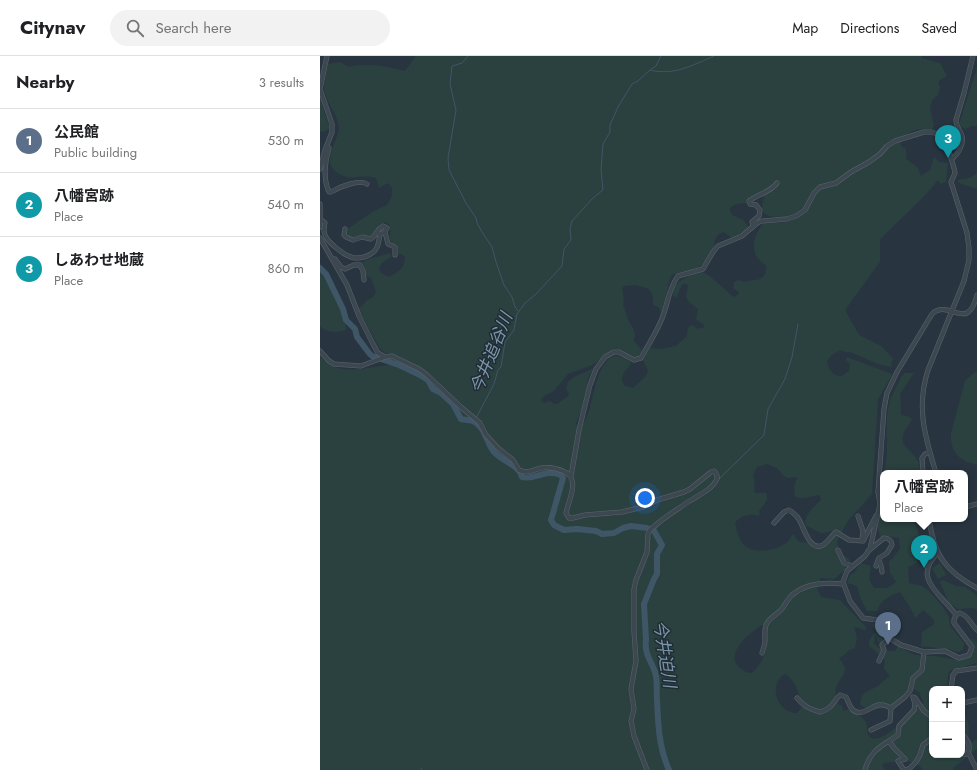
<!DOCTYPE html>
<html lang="en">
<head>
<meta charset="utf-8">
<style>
  body { margin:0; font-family:Jost,"Noto Sans JP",sans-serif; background:#f2f2f2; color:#202124 }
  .controls { position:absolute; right:12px; bottom:12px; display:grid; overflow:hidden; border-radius:8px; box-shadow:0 1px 3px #0004 }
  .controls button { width:36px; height:36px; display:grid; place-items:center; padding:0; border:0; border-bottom:1px solid #e0e0e0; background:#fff; color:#202124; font:20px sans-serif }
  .you { position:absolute; left:325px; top:442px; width:14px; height:14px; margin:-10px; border:3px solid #fff; border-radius:50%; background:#1a73e8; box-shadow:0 0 0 6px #1a73e833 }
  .badge { display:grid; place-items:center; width:26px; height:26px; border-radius:50%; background:#0f766e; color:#fff; font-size:13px; font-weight:700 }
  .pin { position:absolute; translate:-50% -33px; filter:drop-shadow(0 1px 2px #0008) }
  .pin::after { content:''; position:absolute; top:21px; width:14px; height:12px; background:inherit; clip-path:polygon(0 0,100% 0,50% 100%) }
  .popup { position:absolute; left:560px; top:414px; width:88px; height:52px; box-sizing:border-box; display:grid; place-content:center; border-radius:8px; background:#fff; filter:drop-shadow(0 1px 3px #0005); font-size:13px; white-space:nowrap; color:#757577 }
  .popup b { font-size:15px; color:#202124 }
  .popup::after { content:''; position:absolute; left:50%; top:100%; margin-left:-8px; border:8px solid transparent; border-top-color:#fff }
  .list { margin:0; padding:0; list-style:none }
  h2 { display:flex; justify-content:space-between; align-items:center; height:52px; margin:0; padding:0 16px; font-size:17px }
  h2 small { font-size:13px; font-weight:400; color:#757577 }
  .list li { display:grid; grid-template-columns:26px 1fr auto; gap:12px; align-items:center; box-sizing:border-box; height:64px; padding:0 16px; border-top:1px solid #e0e0e0 }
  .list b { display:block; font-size:15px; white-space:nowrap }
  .list p { margin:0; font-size:13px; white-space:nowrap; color:#757577 }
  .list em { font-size:13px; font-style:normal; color:#757577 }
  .icon { flex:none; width:22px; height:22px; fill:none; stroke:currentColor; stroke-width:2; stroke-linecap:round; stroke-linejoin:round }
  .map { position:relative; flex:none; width:657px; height:714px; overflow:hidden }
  header { display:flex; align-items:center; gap:24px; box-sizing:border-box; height:56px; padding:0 20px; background:#fff; border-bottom:1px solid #e0e0e0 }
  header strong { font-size:19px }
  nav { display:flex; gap:22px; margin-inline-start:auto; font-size:14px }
  .search { width:280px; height:36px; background:#f2f2f2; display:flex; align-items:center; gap:10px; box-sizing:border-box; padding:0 14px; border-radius:22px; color:#757577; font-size:15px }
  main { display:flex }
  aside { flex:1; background:#fff }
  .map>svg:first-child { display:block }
</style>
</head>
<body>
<header>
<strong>Citynav</strong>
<div class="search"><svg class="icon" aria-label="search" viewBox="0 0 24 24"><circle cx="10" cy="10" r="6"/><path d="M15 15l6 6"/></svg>Search here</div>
<nav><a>Map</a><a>Directions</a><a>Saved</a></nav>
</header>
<main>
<aside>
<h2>Nearby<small>3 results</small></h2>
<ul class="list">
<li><span class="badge" style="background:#5c6f8a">1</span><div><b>公民館</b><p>Public building</p></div><em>530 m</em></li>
<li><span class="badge" style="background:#0f9aa8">2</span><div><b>八幡宮跡</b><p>Place</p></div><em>540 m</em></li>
<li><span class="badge" style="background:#0f9aa8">3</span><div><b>しあわせ地蔵</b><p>Place</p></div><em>860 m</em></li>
</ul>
</aside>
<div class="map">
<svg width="657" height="714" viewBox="0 0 657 714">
  <rect width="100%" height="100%" fill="#283540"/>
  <path fill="#2a4140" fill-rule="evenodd" d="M 96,0 L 602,0 L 601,2 L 620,7 L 627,20 L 620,24 L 618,27 L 620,31 L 618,39 L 612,44 L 610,53 L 614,70 L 612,73 C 596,72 590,74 580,86 L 582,91 L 586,93 L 586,103 L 598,112 L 601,120 L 610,114 L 614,101 L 619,106 L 628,107 L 626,126 L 620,128 L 618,124 C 601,146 579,163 560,184 L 560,206 L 525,254 L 539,279 L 561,290 L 573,302 L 571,311 L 558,308 L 530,296 L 525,296 L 520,294 L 512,299 L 507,305 C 509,315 512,319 522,320 L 529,315 L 530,308 L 526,304 L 527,301 L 569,317 L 572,318 L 571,321 L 558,343 L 552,438 L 527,466 L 517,485 L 519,496 L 530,504 L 527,512 L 514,523 L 501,522 L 496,530 L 501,541 L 520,544 L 546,571 L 545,574 L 534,571 L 537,582 L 535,592 L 529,594 L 524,599 L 519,602 C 530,616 523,617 517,629 C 514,635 516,641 518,648 L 522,650 L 523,654 L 524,655 L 528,653 C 534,657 542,660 546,666 C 548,671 546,677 550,681 C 561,691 595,654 604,647 L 599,636 L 593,633 C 584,637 579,647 570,650 C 567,652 561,652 558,653 C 550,654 546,653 540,648 C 542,632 552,636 560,628 C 564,625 566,622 570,620 L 564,613 L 565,605 L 560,599 L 549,590 L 549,585 L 554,577 L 556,577 L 552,569 L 553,567 L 559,568 L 568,581 L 562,587 L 558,585 L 556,579 L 554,581 L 555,585 L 553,587 L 559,592 L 562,591 L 566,595 L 575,595 L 578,590 C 584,593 590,598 596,599 C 602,600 609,600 615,600 C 630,602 646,609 655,592 L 650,584 L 652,583 L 657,586 L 657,607 L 631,614 L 628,617 L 627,633 L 612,633 L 612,699 L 642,699 L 642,656 C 650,663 649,674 648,683 L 650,687 L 657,683 L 657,693 L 633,712 L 633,714 L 603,714 C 596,702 576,706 564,707 L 562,710 L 565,714 L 0,714 L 0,300 C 17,322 47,311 69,309 L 71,298 L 65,297 L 59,291 L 38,253 L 44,248 L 46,245 L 53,241 L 56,236 L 51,222 L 46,220 L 45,213 L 42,207 L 46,204 L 70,197 L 71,201 L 62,207 L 59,212 L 61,217 L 69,221 C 79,215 84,214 85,201 L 82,198 L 78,198 L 78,192 L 76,188 L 73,188 L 70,184 L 70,170 L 66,166 L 60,168 L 51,180 L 40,179 L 30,182 L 27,177 L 29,172 L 52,156 L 67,149 L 72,140 L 72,132 L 68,127 L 59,132 L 56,122 C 40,117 29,127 15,115 C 2,103 18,86 19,72 C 19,60 5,45 4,32 C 4,24 7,15 8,8 L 21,6 L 28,11 C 50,6 64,10 85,15 ZM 440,140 L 443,140 L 444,142 C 436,166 457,159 470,162 L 471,164 C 465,169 453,165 444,167 C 436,176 430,189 437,201 C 439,204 443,207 446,210 C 447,228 433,222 424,226 L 418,224 L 414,226 L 413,232 L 419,236 L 419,238 L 414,241 C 407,236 386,215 382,216 C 376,216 369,220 364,223 C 357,226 353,231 353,240 L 357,241 L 362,228 L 367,228 L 368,230 L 366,241 L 369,246 L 378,253 L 376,264 L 384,269 L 384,271 L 378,273 L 373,269 L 370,270 L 368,272 L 367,280 L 356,290 L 341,293 L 330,292 L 323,304 L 328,315 L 326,320 L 313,332 L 305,330 C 298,322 305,315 311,308 L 310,306 C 280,281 274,342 268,358 C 266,363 263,368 260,372 L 258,372 L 256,367 C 260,358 263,349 266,340 C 268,331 265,323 272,316 L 272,313 L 254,321 L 248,326 L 246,334 L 249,337 L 248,340 L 237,348 L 234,348 L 230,345 L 224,347 L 221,345 L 221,343 L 226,339 L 234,335 L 248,318 L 272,309 L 290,298 L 294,292 L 304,295 L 311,301 L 318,301 L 321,296 L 321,293 L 314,285 C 317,272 311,272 307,261 C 306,257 305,253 303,249 L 304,244 L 302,232 L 304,230 L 316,229 L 329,233 C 332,237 334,243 333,248 L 335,250 L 339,251 L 341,257 L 343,257 C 349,246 345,229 352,219 C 361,215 375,215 382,209 C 386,205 392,199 393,193 C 396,185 393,179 404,176 L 409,180 L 413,182 L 426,174 L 428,170 L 423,164 L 412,159 L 410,153 C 415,145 424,148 432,147 ZM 447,408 L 457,412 L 464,420 L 467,422 L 474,421 L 477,422 L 474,431 L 475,440 C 483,445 491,440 499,439 L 501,442 L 501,444 C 494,451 483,459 486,470 C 503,476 496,480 516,474 L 501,489 L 495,491 L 488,487 L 478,485 L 474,479 L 472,479 C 470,482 469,485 466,487 C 455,495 433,499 423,488 C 418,482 417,474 415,467 C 421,459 428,457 438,460 L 440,458 L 439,455 C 443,449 450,445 446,437 L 435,437 L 434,429 L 435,425 L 433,419 L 437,411 ZM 442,569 L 445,569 C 447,590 448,601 432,617 C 426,617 425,615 420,612 C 403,599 430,576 442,569 ZM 465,618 C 475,623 482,642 481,652 L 477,657 C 456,657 448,627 465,618 Z
    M 657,12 L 657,70 L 652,70 L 645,73 L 640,70 L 640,65 Z
    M 0,40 L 3,53 L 10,72 L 4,76 L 0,75 Z
    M 657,116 L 657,133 L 639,127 L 638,126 L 638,124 C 646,123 653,122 657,116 Z
    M 0,217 L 4,218 C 10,232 28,261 26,274 C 17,277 7,277 0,270 Z
    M 657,315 L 657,409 L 645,405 L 638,400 L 633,393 L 631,384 L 631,377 L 645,325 L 649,321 Z
    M 585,317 L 594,317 L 580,338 L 581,359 L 589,361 L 592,364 C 566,396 602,390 600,417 L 564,417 L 567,399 L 567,360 L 570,344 L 581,321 Z
    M 563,434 L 563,463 L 595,463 L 595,467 L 601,484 L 598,506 L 588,511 L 589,527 L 602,530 L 609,535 L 623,551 L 629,561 L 630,570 L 644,587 L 643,594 L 638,596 L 627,593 L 601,590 L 602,576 L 614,568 L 614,564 L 603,554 L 595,562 L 591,553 L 580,536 C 570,540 560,544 557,555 L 547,555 L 540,541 L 537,530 L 527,527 L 530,519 L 534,517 L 541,507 L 551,510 L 549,523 L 554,532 L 567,532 L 576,526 L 570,517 L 569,506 L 580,493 L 579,482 L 568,480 L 560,481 L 558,472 Z
    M 620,507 L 626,519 L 618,523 L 612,512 Z
    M 623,524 L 636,530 L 645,531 L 655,538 L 657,540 L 657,554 C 652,550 644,553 638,553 L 629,547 L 620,526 Z"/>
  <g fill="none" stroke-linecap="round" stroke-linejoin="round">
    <path stroke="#3f5667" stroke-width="1" d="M 148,0 L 142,7 L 132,10 L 130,28 L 136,54 L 128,102 L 129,114 L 146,147 L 156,162 L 157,167 L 162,176 L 172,191 L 176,206 L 184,229 L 192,241 L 195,251 L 198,255
      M 331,13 L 336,10 L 341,0
      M 156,362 L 174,328 L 178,314 L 181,311 L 185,286 L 194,274 L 197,258 L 205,247 L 216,238 L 242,210 L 244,193 L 251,184 L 250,173 L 252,165 L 273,142 L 283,134 L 281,114 L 283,88 L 290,76 L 290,69 L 298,51 L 312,28 L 318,25 L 330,14 C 354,20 373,9 394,0
      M 399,423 L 444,379 L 448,353 L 465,323 L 472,301 L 478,268
      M 334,475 L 338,470
      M 101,712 L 102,714"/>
    <path stroke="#3f5667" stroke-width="6" d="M 0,212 L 6,218 L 23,253 L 26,264 L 35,273 L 37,281 L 49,297 L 52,300 L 79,309 L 100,319 L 108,324 L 113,333 L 121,337 L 133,348 L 141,363 C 145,364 150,364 153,365 C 165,370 167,388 174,396 C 182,405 199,409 202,421 C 214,425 226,412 241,419 L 243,422 L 231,464 L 234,469 L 244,474 L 257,473 L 276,475 L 282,478 L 294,477 L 303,472 L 311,470 L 327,472 L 334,475 L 342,489 L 337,498 L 337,518 L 334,523 L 324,548 L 326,584 C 324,597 331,605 335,616 C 338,625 336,635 337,644 C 338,668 339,692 349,714"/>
    <defs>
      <path id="street" d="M 6,92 L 9,92 C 5,106 3,123 9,136 L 11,136 C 19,131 39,123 47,128
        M 632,103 C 638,98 644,89 642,80 C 640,74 636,70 636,64 L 644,37 L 653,0
        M 0,113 L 5,94 L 12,76 L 12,68 L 0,33 L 7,0
        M 0,148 L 0,171
        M 1,165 L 3,165 L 5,167 C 4,171 3,175 5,179 C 7,186 24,199 31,201 C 38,204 52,200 56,193 C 59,189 59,182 60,178 L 65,176 L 68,188 L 75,191 L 75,199
        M 433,170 L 432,166 L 439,160 L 440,154 L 436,149 L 430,148 L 429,145 C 438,138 451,136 457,127
        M 25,173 L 24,179 L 26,181 L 33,184 L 42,181 L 51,183 C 57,179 57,173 63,170 L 67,172 L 65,176
        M 0,182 L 27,229 L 39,260 L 53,288 L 58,297 L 65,301
        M 12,203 L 15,203 L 21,211 L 25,213 L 34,209 L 40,209 L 43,215 L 44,224
        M 0,295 L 9,305 L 14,308 L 41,310 L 65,301 L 72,300 L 99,313 L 107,319 L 142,352 L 160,367 L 166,379 L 178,392 L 193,404 L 199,414 C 206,418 214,414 221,412 C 228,411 236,412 243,415 C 261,422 249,443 246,457 L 249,462 L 253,462 L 265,459 L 302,456 L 323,451 L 337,444 L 364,436 L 370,433 L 391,416 L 394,415 C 396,417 398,419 397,423 C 392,434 377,440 368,446 C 355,455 340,464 330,474 L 328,478 L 327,496 L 316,524 L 314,533 L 314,575 L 316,605 L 311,633 L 314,653 L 311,665 L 314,680 L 327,714
        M 603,417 L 602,402 L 605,398 L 610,396
        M 251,420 L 259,374 L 270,329 L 276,313 L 285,301 L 294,296 L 299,296 L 314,304 L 321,302 C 329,287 339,273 344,257 C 348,245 350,230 358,220 L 383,213 L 393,196 L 398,190 L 422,180 L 437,167 L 442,165 L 467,163 L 476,160 L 485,154 L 494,137 L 500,131 L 516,127 L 531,116 L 549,106 L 560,98 L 567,90 L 575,85 L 604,76 L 611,76 L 617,78 L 623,85 L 630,99 L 634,112 L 635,117 L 631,126 L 647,177 L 649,192 L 649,204 L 644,225 L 608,314 C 596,351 605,381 616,417
        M 645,451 L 657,448
        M 538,460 L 543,475 L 542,483
        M 609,463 C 614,499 625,515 657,532
        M 454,467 L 464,456 L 469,454 C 472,456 476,459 478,462 C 483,468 489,497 503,489 C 508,486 511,480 516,476 L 529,484 L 543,485 L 556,460
        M 518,494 L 524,507 L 533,510
        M 548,495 L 564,482 C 569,482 572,485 572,489 L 567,497 L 559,502 L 556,510
        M 618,497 C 591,522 621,538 636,559
        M 559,504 L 561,510 L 562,516
        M 636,559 L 634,564 L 634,567 L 652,591 L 649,599 L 639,602 L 625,595 L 604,596 L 581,589 L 571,583 L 561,567 L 557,564 L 543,562 L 530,545 L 523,526 L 527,515 L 545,500 L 550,493 L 560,448 L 558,436 L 564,353 L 567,337 L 577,316 L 612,258 C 629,242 647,278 657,239
        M 636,559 L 640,557 C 649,560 651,569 657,574
        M 442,597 C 443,593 445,589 445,585 C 445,579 444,575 446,569 C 449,562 456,559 461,554 C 465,549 468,543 472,539 C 486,527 506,526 523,528
        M 559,605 L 564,594 L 562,589 L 570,582
        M 631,633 L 633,619 L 636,615 L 657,612
        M 477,642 C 483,650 490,653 500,656 C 512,653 512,647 520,639 L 526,641 C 528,645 529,649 532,653 C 540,662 550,651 558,649 C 563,648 567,650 571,652
        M 595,642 L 604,655 L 612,661
        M 642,647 L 657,644
        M 551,674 L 570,665 L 571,652 L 585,641 L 590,635 L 593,622 L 602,614 L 604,596
        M 642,678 C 648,684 651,689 648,697
        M 569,685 L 574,692 L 585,703 L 578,705 L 584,714
        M 642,698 L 649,698 L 657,714
        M 545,714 C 550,694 562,690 578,679 L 579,670 L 594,654 L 595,648 L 593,641
        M 586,714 L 590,712 L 596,706 L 600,699 L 603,689 L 612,682"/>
    </defs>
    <use href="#street" stroke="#5a656d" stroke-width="5"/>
    <use href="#street" stroke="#3c4750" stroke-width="4"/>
  </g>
  <g text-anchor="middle" stroke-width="3" stroke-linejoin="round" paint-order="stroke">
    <g font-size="17" font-style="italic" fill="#7b96aa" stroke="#212c35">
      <text transform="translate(171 297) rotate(-68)" y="6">今井追谷川</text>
      <text transform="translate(345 598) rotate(81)" y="6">今井迫川</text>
    </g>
  </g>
</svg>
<div class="controls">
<button>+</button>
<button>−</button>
</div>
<div class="you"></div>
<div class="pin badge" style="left:568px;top:589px;background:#5c6f8a">1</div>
<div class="pin badge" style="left:604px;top:512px;background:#0f9aa8">2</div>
<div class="popup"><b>八幡宮跡</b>Place</div>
<div class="pin badge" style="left:628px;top:102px;background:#0f9aa8">3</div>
</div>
</main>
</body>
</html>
